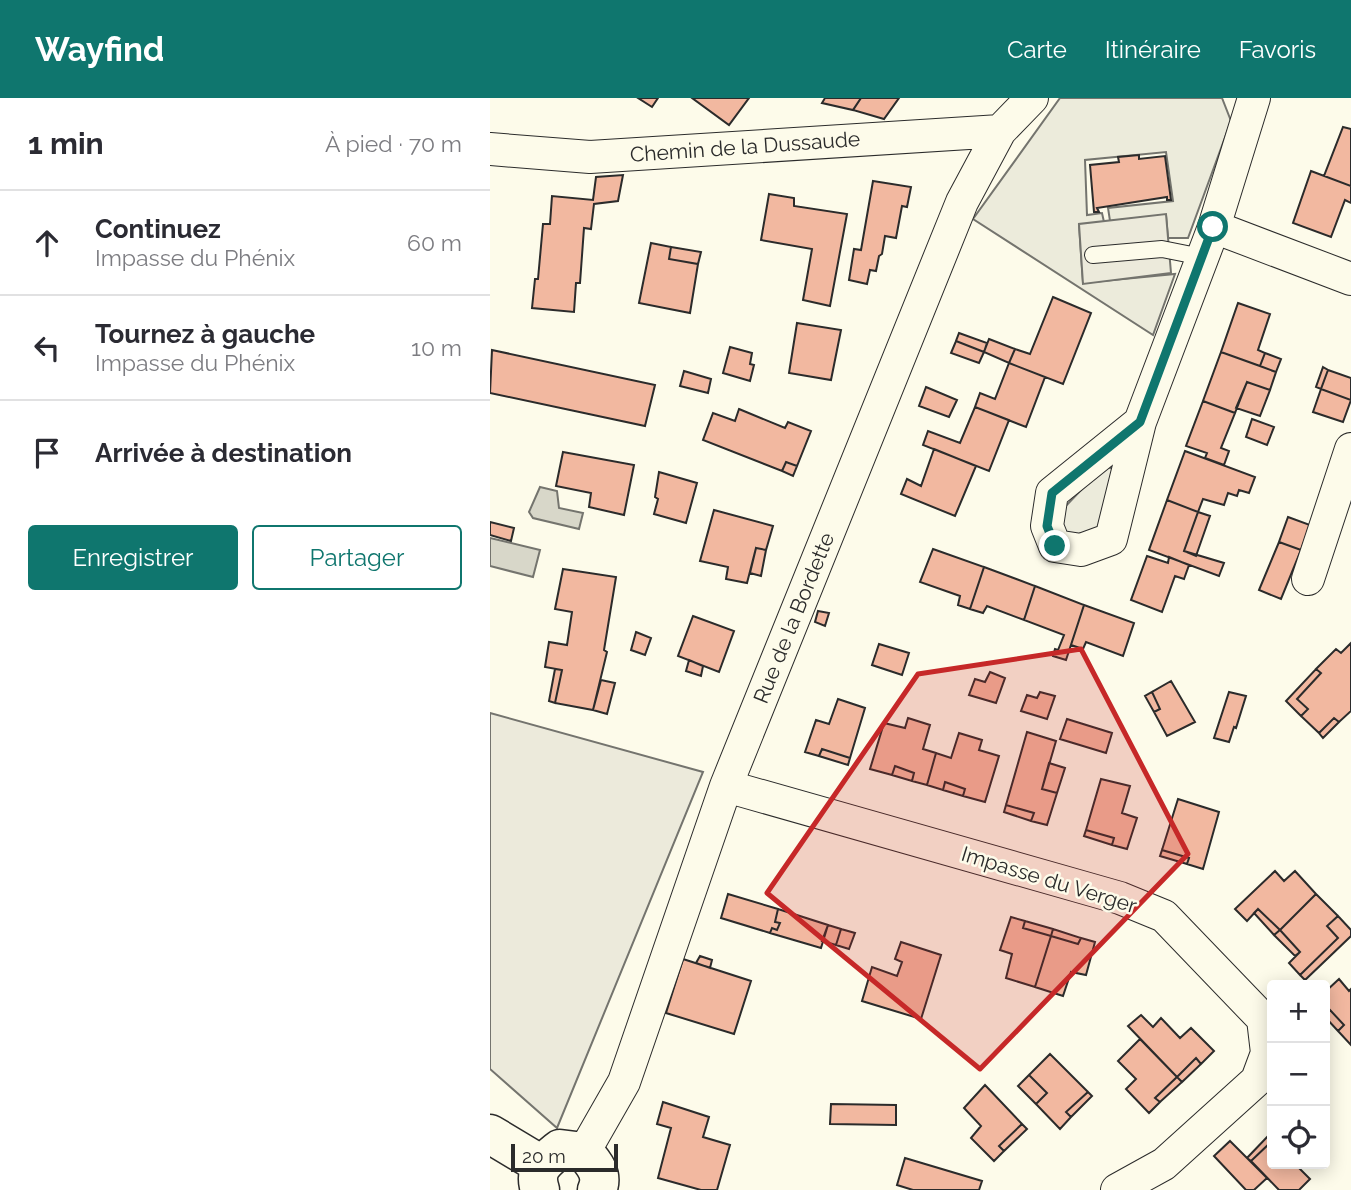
<!DOCTYPE html>
<html lang="fr">
<head>
<meta charset="utf-8">
<style>
  body { margin:0; font-family:Raleway,sans-serif; background:#f7f7f7; color:#2b2b33 }
  .controls { position:absolute; right:21px; bottom:21px; display:grid; overflow:hidden; border-radius:7px; box-shadow:0 4px 18px #0003 }
  .controls button { width:63px; height:63px; display:grid; place-items:center; padding:0; border:0; border-bottom:2px solid #e1e1e2; background:#fff; color:#2b2b33; font:35px sans-serif }
  .scale { position:absolute; left:21px; bottom:18px; width:107px; box-sizing:border-box; padding-left:7px; border:4px solid #2b2b2b; border-top:0; font-size:19px; line-height:24px; white-space:nowrap; color:#2b2b2b; -webkit-text-stroke:5px #fdfbea; paint-order:stroke }
  .stop { position:absolute; width:21px; height:21px; margin:-16px; border:5px solid #0f766e; border-radius:50%; background:#fff }
  .stop.end { background:#0f766e; border-color:#fff; box-shadow:0 2px 7px #0008 }
  .list { margin:0; padding:0; list-style:none }
  h2 { display:flex; justify-content:space-between; align-items:center; height:91px; margin:0; padding:0 28px; font-size:30px }
  h2 small { font-size:23px; font-weight:400; color:#7c7c81 }
  .list li { display:grid; grid-template-columns:46px 1fr auto; gap:21px; align-items:center; box-sizing:border-box; height:105px; padding:0 28px; border-top:2px solid #e1e1e2 }
  .list b { display:block; font-size:26px; white-space:nowrap }
  .list p { margin:0; font-size:23px; white-space:nowrap; color:#7c7c81 }
  .list em { font-size:23px; font-style:normal; color:#7c7c81 }
  .actions { display:flex; gap:14px; padding:21px 28px }
  .actions a { flex:1; padding:16px 0; border:2px solid #0f766e; border-radius:7px; text-align:center; font-size:24px; color:#0f766e }
  .actions .main { background:#0f766e; color:#fff }
  .icon { flex:none; width:38px; height:38px; fill:none; stroke:currentColor; stroke-width:2; stroke-linecap:round; stroke-linejoin:round }
  .map { position:relative; flex:none; width:861px; height:1092px; overflow:hidden }
  header { display:flex; align-items:center; gap:42px; box-sizing:border-box; height:98px; padding:0 35px; background:#0f766e; color:#fff }
  header strong { font-size:33px }
  nav { display:flex; gap:38px; margin-inline-start:auto; font-size:24px }
  main { display:flex }
  aside { flex:1; background:#fff }
  .map>svg:first-child { display:block }
</style>
</head>
<body>
<header>
<strong>Wayfind</strong>
<nav><a>Carte</a><a>Itinéraire</a><a>Favoris</a></nav>
</header>
<main>
<aside>
<h2>1 min<small>À pied · 70 m</small></h2>
<ul class="list">
<li><svg class="icon" aria-label="ahead" viewBox="0 0 24 24"><path d="M12 20V5M6 11l6-6 6 6"/></svg><div><b>Continuez</b><p>Impasse du Phénix</p></div><em>60 m</em></li>
<li><svg class="icon" aria-label="left" viewBox="0 0 24 24"><path d="M17 20v-9H6M10 6l-5 5 5 5"/></svg><div><b>Tournez à gauche</b><p>Impasse du Phénix</p></div><em>10 m</em></li>
<li><svg class="icon" aria-label="arrive" viewBox="0 0 24 24"><path d="M6 21V4h12l-3 4 3 4H6"/></svg><div><b>Arrivée à destination</b></div></li>
</ul>
<div class="actions"><a class="main">Enregistrer</a><a>Partager</a></div>
</aside>
<div class="map">
<svg width="861" height="1092" viewBox="0 0 861 1092">
  <rect width="100%" height="100%" fill="#fdfbea"/>
  <path fill="#ecebdb" stroke="#74746e" stroke-width="2" d="M 570,0 L 732,0 L 741,23 L 698,140 L 678,140 L 676,117 L 620,123 L 618,110 L 683,103 L 676,54 L 595,62 L 597,117 L 612,115 L 614,124 L 589,127 L 593,185 L 685,176 L 663,237 L 483,121 Z
    M 614,368 L 624,371 L 627,377 L 607,431 L 598,441 L 574,438 L 572,412 Z"/>
  <path fill="#eceadb" stroke="#74746e" stroke-width="2" d="M 676,116 L 681,175 L 593,186 L 589,126 Z
    M 0,615 L 213,674 L 67,1030 L 0,971 Z"/>
  <path fill="#d8d7c9" stroke="#74746e" stroke-width="2" d="M 50,389 L 67,393 L 69,410 L 93,415 L 89,431 L 43,420 L 39,414 Z
    M 0,440 L 50,452 L 43,479 L 0,468 Z"/>
  <path fill="#f2b8a0" stroke="#2b2b2b" stroke-width="2" d="M 148,0 L 168,0 L 162,9 Z
    M 202,0 L 259,0 L 239,27 Z
    M 335,0 L 371,0 L 363,12 L 332,5 Z
    M 371,0 L 409,0 L 394,21 L 363,12 Z
    M 853,29 L 861,31 L 861,88 L 834,78 Z
    M 649,57 L 649,61 L 675,58 L 681,102 L 677,102 L 677,99 L 607,110 L 609,114 L 604,114 L 600,67 L 629,64 L 628,59 Z
    M 821,73 L 861,88 L 861,105 L 855,102 L 841,139 L 803,125 Z
    M 133,77 L 128,103 L 104,106 L 101,131 L 94,130 L 90,185 L 86,185 L 84,214 L 42,210 L 45,181 L 48,181 L 53,126 L 60,126 L 62,98 L 103,102 L 106,79 Z
    M 383,83 L 421,89 L 417,109 L 412,108 L 406,140 L 395,138 L 392,156 L 389,158 L 386,173 L 380,172 L 377,186 L 359,182 L 364,151 L 371,152 Z
    M 279,96 L 304,100 L 304,108 L 357,116 L 340,208 L 313,202 L 322,151 L 271,142 Z
    M 161,145 L 181,149 L 179,161 L 208,166 L 200,215 L 149,205 Z
    M 181,149 L 211,154 L 208,166 L 179,161 Z
    M 563,199 L 601,215 L 573,286 L 519,265 L 525,251 L 540,256 Z
    M 748,205 L 780,216 L 768,252 L 775,255 L 770,268 L 731,254 Z
    M 307,225 L 351,232 L 341,282 L 299,275 Z
    M 469,235 L 497,245 L 494,254 L 466,243 Z
    M 499,241 L 525,251 L 519,265 L 494,254 Z
    M 466,243 L 494,254 L 489,265 L 461,255 Z
    M 240,249 L 262,255 L 260,266 L 264,267 L 260,283 L 233,275 Z
    M 2,252 L 165,287 L 155,328 L 0,295 Z
    M 731,254 L 786,274 L 780,292 L 757,284 L 745,315 L 713,303 Z
    M 775,255 L 791,261 L 786,274 L 770,268 Z
    M 519,265 L 555,279 L 536,329 L 485,309 L 490,295 L 505,301 Z
    M 833,269 L 838,272 L 831,291 L 826,289 Z
    M 838,272 L 861,280 L 861,302 L 831,291 Z
    M 194,273 L 221,281 L 218,295 L 190,288 Z
    M 757,284 L 780,292 L 770,318 L 746,310 Z
    M 436,289 L 467,302 L 459,319 L 429,308 Z
    M 831,291 L 861,302 L 853,324 L 823,314 Z
    M 713,303 L 745,315 L 731,350 L 739,353 L 734,367 L 715,360 L 717,355 L 696,348 Z
    M 485,309 L 519,322 L 499,373 L 433,347 L 438,333 L 470,345 Z
    M 249,311 L 295,330 L 298,324 L 321,333 L 307,368 L 296,364 L 292,373 L 213,342 L 223,315 L 245,323 Z
    M 762,321 L 784,329 L 777,347 L 756,339 Z
    M 444,351 L 486,368 L 465,418 L 411,396 L 417,381 L 431,388 Z
    M 695,353 L 765,379 L 759,395 L 749,392 L 747,398 L 738,395 L 734,407 L 713,401 L 708,414 L 677,402 Z
    M 73,354 L 144,367 L 134,417 L 99,409 L 101,395 L 66,388 Z
    M 296,364 L 307,368 L 303,378 L 292,373 Z
    M 169,374 L 207,385 L 196,425 L 164,416 L 168,401 L 165,399 Z
    M 677,402 L 708,414 L 694,453 L 734,465 L 729,478 L 659,452 Z
    M 224,412 L 283,428 L 276,452 L 266,450 L 257,485 L 236,481 L 238,469 L 210,463 Z
    M 708,414 L 720,418 L 706,458 L 694,453 Z
    M 798,419 L 820,427 L 811,452 L 789,444 Z
    M 0,424 L 24,430 L 21,443 L 0,437 Z
    M 789,444 L 811,452 L 791,501 L 769,492 Z
    M 266,450 L 276,452 L 271,478 L 260,475 Z
    M 443,451 L 494,469 L 480,511 L 468,507 L 470,498 L 430,484 Z
    M 657,458 L 678,465 L 679,459 L 699,467 L 694,481 L 685,478 L 672,514 L 641,502 Z
    M 494,469 L 545,488 L 534,522 L 497,508 L 493,515 L 480,511 Z
    M 73,471 L 126,479 L 114,552 L 117,554 L 103,612 L 65,605 L 72,572 L 55,569 L 59,544 L 77,547 L 82,514 L 65,511 Z
    M 545,488 L 594,507 L 576,562 L 563,558 L 565,551 L 568,552 L 574,537 L 534,522 Z
    M 594,507 L 644,525 L 633,558 L 596,544 L 593,551 L 581,547 Z
    M 328,513 L 339,515 L 335,528 L 325,524 Z
    M 203,518 L 244,533 L 229,574 L 188,558 Z
    M 146,534 L 161,540 L 155,557 L 141,552 Z
    M 861,545 L 861,613 L 849,624 L 844,620 L 829,635 L 811,618 L 818,611 L 807,601 L 831,575 L 826,571 L 846,551 L 851,555 Z
    M 389,546 L 419,555 L 412,577 L 382,567 Z
    M 199,562 L 213,568 L 211,578 L 196,573 Z
    M 65,571 L 72,572 L 65,605 L 59,603 Z
    M 826,571 L 831,575 L 807,601 L 818,611 L 811,618 L 796,603 Z
    M 500,574 L 515,580 L 506,605 L 479,597 L 485,581 L 495,584 Z
    M 111,582 L 125,585 L 117,616 L 103,612 Z
    M 681,583 L 705,624 L 677,638 L 664,614 L 670,611 L 662,594 Z
    M 550,594 L 565,598 L 557,621 L 531,613 L 537,597 L 547,600 Z
    M 662,594 L 670,611 L 664,614 L 655,598 Z
    M 739,594 L 756,598 L 746,630 L 744,629 L 739,644 L 724,640 Z
    M 348,601 L 375,610 L 360,660 L 332,651 L 329,658 L 315,654 L 326,622 L 339,626 Z
    M 418,620 L 440,627 L 433,651 L 446,655 L 437,687 L 422,683 L 424,675 L 405,668 L 402,677 L 380,671 L 394,625 L 415,630 Z
    M 844,620 L 849,624 L 833,640 L 829,635 Z
    M 577,621 L 622,635 L 616,655 L 570,641 Z
    M 537,634 L 566,643 L 552,691 L 567,695 L 557,727 L 541,723 L 544,715 L 516,707 Z
    M 469,635 L 492,642 L 489,652 L 509,658 L 495,704 L 473,698 L 475,691 L 455,684 L 453,692 L 437,687 L 446,655 L 461,660 Z
    M 332,651 L 360,660 L 358,667 L 329,658 Z
    M 559,665 L 575,670 L 567,695 L 552,691 Z
    M 405,668 L 424,675 L 422,683 L 402,677 Z
    M 611,681 L 640,688 L 632,715 L 647,720 L 637,751 L 622,747 L 624,740 L 596,732 Z
    M 455,684 L 475,691 L 473,698 L 453,692 Z
    M 688,701 L 729,714 L 713,771 L 697,766 L 699,760 L 672,752 Z
    M 516,707 L 544,715 L 541,723 L 514,714 Z
    M 596,732 L 624,740 L 622,747 L 594,738 Z
    M 672,752 L 699,760 L 697,766 L 670,758 Z
    M 785,773 L 794,783 L 805,773 L 826,796 L 790,832 L 768,811 L 757,823 L 745,811 Z
    M 238,796 L 288,811 L 285,824 L 290,825 L 287,832 L 282,830 L 280,835 L 231,820 Z
    M 826,796 L 848,818 L 837,828 L 848,840 L 810,877 L 799,865 L 810,854 L 790,832 Z
    M 288,811 L 338,827 L 331,850 L 280,835 L 282,830 L 287,832 L 290,825 L 285,824 Z
    M 768,811 L 790,832 L 784,837 L 764,815 Z
    M 848,818 L 861,832 L 861,838 L 815,882 L 810,877 L 848,840 L 837,828 Z
    M 521,819 L 535,823 L 533,830 L 561,838 L 545,889 L 516,880 L 522,856 L 510,852 Z
    M 535,823 L 563,831 L 561,838 L 533,830 Z
    M 338,827 L 351,831 L 346,847 L 332,843 Z
    M 351,831 L 365,835 L 359,851 L 346,847 Z
    M 563,831 L 591,840 L 588,846 L 561,838 Z
    M 790,832 L 810,854 L 805,858 L 784,837 Z
    M 561,838 L 588,846 L 591,840 L 605,844 L 596,877 L 581,874 L 573,898 L 545,889 Z
    M 411,844 L 451,857 L 431,921 L 372,903 L 382,869 L 407,878 L 412,864 L 405,861 Z
    M 210,858 L 222,862 L 220,870 L 206,865 Z
    M 193,861 L 261,883 L 244,936 L 176,915 Z
    M 849,881 L 859,893 L 861,891 L 861,947 L 848,933 L 854,927 L 840,912 L 835,916 L 835,894 Z
    M 840,912 L 854,927 L 848,933 L 835,919 Z
    M 651,917 L 663,929 L 671,920 L 690,940 L 701,930 L 724,953 L 711,966 L 706,960 L 687,979 L 638,928 Z
    M 650,941 L 687,979 L 665,1000 L 670,1004 L 659,1015 L 636,991 L 646,981 L 628,963 Z
    M 560,956 L 598,994 L 576,1014 L 581,1019 L 570,1031 L 546,1006 L 557,995 L 539,977 Z
    M 706,960 L 711,966 L 692,984 L 687,979 Z
    M 539,977 L 557,995 L 546,1006 L 528,988 Z
    M 687,979 L 692,984 L 670,1004 L 665,1000 Z
    M 495,987 L 532,1026 L 509,1048 L 514,1053 L 504,1063 L 481,1040 L 491,1028 L 474,1010 Z
    M 598,994 L 602,998 L 581,1019 L 576,1014 Z
    M 173,1004 L 219,1019 L 213,1039 L 240,1047 L 227,1092 L 211,1092 L 168,1080 L 181,1030 L 167,1026 Z
    M 341,1006 L 406,1007 L 406,1027 L 340,1026 Z
    M 532,1026 L 537,1031 L 514,1053 L 509,1048 Z
    M 782,1034 L 782,1066 L 805,1066 L 820,1081 L 809,1092 L 789,1092 L 761,1063 L 782,1043 L 778,1038 Z
    M 778,1038 L 782,1043 L 761,1063 L 757,1060 Z
    M 740,1043 L 777,1080 L 764,1092 L 756,1092 L 724,1058 Z
    M 415,1060 L 492,1083 L 489,1092 L 423,1092 L 407,1087 Z"/>
  <g fill="none" stroke-linecap="round" stroke-linejoin="round">
    <defs>
      <path id="service" d="M 603,157 L 672,151 L 712,159"/>
      <path id="minor" d="M 0,51 L 100,59 L 510,33
        M 724,129 L 861,181
        M 650,324 L 562,395 L 557,428 L 565,448 L 591,452 L 621,441 L 650,324 L 724,129 L 764,0
        M 818,481 L 861,351
        M 236,688 L 630,800 L 674,818 L 773,921 L 777,955 L 767,982 L 674,1066 L 627,1092
        M 94,1054 L 134,984 L 236,688 L 472,104 L 510,33 L 542,0"/>
      <path id="tertiary" d="M 0,1036 L 50,1066
        M 50,1092 C 43,1071 55,1063 70,1051 L 94,1054 C 104,1065 114,1077 107,1092"/>
    </defs>
    <use href="#service" stroke="#2b2b2b" stroke-width="18"/>
    <use href="#minor" stroke="#2b2b2b" stroke-width="34"/>
    <use href="#tertiary" stroke="#2b2b2b" stroke-width="41"/>
    <use href="#service" stroke="#fdfbea" stroke-width="16"/>
    <use href="#minor" stroke="#fdfbea" stroke-width="32"/>
    <use href="#tertiary" stroke="#fdfbea" stroke-width="38"/>
  </g>
  <g fill="none" stroke-linecap="round" stroke-linejoin="round">
    <path stroke="#0f766e" stroke-width="9" d="M 565,448 L 557,428 L 562,395 L 650,324 L 723,129"/>
  </g>
  <path fill="#c62828" fill-opacity="0.2" stroke="#c62828" stroke-width="5" stroke-linejoin="round" d="M 591,551 L 698,756 L 490,971 L 277,795 L 428,576 Z"/>
  <g text-anchor="middle" stroke-width="5" stroke-linejoin="round" paint-order="stroke">
    <g font-size="21" fill="#2b2b2b" stroke="#fdfbea">
      <text transform="translate(255 49) rotate(-4)" y="7">Chemin de la Dussaude</text>
      <text transform="translate(304 520) rotate(-68)" y="7">Rue de la Bordette</text>
      <text transform="translate(559 782) rotate(17)" y="7">Impasse du Verger</text>
    </g>
  </g>
</svg>
<div class="controls">
<button>+</button>
<button>−</button>
<button><svg class="icon" aria-label="locate" viewBox="0 0 24 24"><circle cx="12" cy="12" r="6"/><path d="M12 2v4M12 18v4M2 12h4M18 12h4"/></svg></button>
</div>
<div class="scale">20 m</div>
<div class="stop" style="left:723px;top:129px"></div>
<div class="stop end" style="left:565px;top:448px"></div>
</div>
</main>
</body>
</html>
